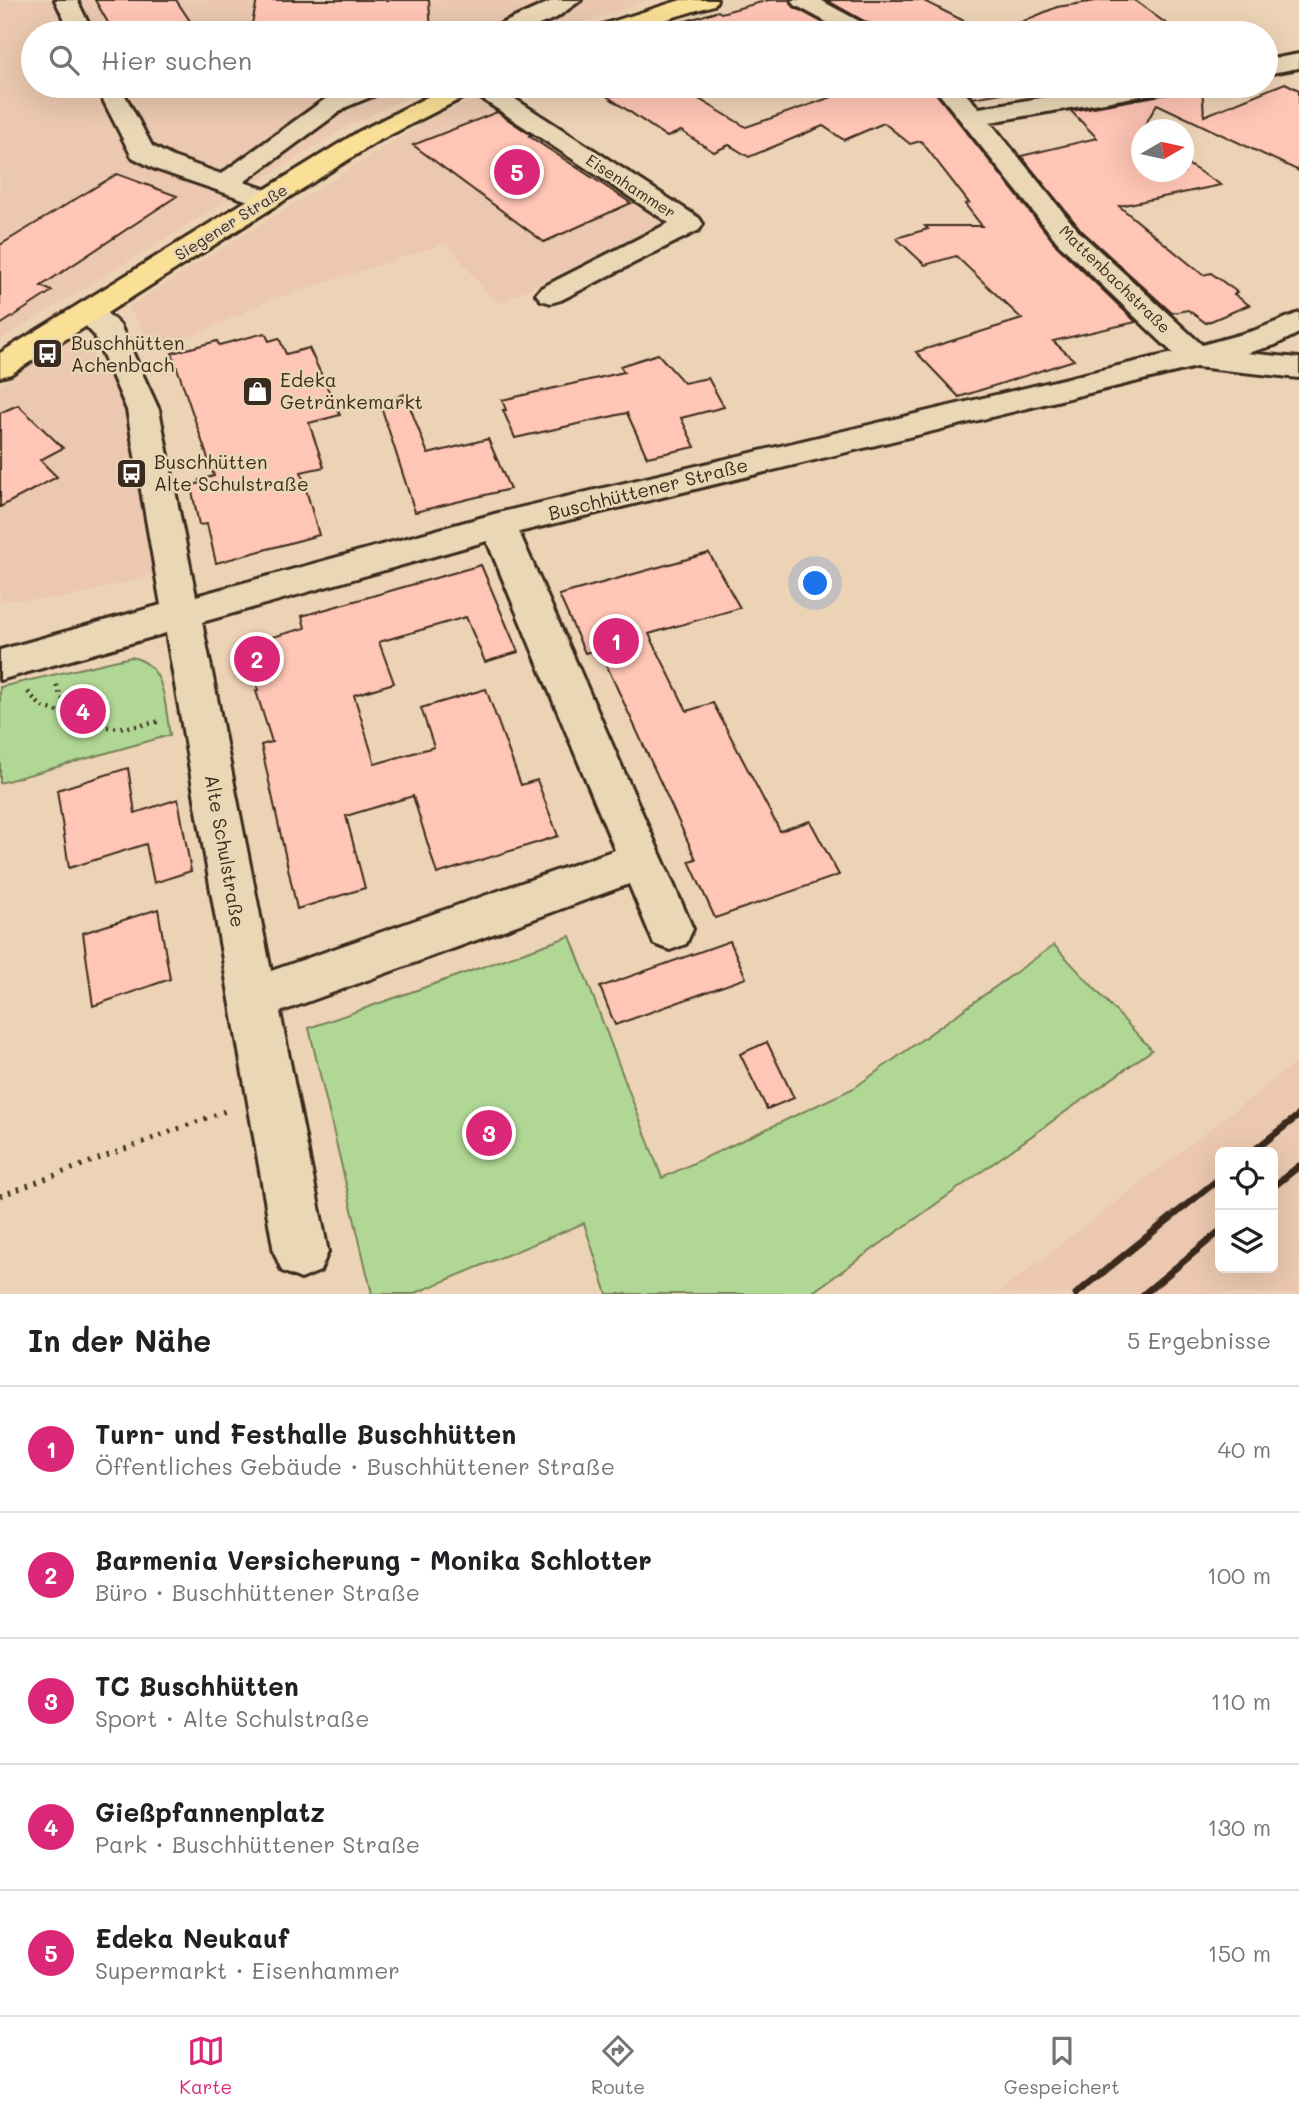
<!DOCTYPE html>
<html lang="de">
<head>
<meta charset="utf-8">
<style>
  body { margin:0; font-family:Mali,sans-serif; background:#f6f6f6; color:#202124 }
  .controls { position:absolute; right:21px; bottom:21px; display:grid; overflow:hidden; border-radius:10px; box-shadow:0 7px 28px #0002 }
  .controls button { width:63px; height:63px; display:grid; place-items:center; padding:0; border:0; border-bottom:2px solid #e0e0e0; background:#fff; color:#202124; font:35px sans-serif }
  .compass { position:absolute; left:1131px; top:119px; width:63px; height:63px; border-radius:50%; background:#fff; box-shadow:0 7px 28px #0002; rotate:81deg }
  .you { position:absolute; left:816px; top:584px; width:24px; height:24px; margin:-18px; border:5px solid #fff; border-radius:50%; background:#1a73e8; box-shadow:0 0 0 10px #1a73e833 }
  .badge { display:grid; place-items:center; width:46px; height:46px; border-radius:50%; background:#db2777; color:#fff; font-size:23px; font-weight:700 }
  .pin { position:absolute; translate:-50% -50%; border:4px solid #fff; box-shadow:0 2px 7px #0006 }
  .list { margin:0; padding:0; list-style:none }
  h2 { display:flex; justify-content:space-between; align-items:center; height:91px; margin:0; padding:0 28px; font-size:30px }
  h2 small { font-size:23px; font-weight:400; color:#757577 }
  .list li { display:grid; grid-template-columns:46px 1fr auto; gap:21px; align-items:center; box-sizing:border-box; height:126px; padding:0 28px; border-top:2px solid #e0e0e0 }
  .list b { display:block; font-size:26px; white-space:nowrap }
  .list p { margin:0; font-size:23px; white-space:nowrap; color:#757577 }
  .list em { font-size:23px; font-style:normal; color:#757577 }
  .icon { flex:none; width:38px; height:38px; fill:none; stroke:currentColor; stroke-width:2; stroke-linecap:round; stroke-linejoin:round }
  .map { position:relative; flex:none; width:1299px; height:1294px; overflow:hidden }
  .search { position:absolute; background:#fff; box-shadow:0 7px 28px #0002; left:21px; right:21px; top:21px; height:77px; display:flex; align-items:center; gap:18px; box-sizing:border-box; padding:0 24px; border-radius:38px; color:#757577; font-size:26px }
  .sheet { height:721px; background:#fff }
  nav { display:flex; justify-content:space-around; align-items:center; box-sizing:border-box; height:98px; border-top:2px solid #e0e0e0; background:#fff; font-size:19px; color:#757577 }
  nav a { display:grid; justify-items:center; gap:4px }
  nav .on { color:#db2777 }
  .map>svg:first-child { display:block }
</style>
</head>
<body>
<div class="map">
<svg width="1299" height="1294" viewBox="0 0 1299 1294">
  <rect width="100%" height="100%" fill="#edd3b5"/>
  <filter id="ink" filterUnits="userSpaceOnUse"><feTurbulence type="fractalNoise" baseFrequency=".0143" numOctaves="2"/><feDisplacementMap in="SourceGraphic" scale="14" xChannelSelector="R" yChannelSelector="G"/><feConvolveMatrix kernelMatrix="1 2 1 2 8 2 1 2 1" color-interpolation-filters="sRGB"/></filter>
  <g filter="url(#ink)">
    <path fill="#ebc8af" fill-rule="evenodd" d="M 0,0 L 648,0 L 556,33 L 33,33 L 33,86 L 431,86 L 343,129 L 0,340 Z
      M 477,99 L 668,221 L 497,304 L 446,243 L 268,301 L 199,333 L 154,346 L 128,307 L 435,116 Z
      M 79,336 L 122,394 L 157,574 L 66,598 L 0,601 L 0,384 Z
      M 1299,1060 L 1299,1294 L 997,1294 ZM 1273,1152 L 1273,1268 L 1220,1268 L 1220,1152 Z"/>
    <path fill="#b0d894" stroke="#768159" stroke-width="2" d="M 131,657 C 167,664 164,704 170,735 L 0,783 L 0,687 Z
      M 570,936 L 662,1178 L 854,1088 L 1054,945 L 1152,1050 L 810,1294 L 607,1294 L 584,1223 L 413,1294 L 372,1294 L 309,1028 Z"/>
    <path fill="#ffc5b5" stroke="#3b2a1e" stroke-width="2" d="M 95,0 L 176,0 L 198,33 L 114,33 Z
      M 257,0 L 429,0 L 431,33 L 250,33 Z
      M 769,0 L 789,0 L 794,7 L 842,33 L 647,33 L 718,11 L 721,13 Z
      M 826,0 L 922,0 L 988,33 L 879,33 L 873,26 Z
      M 1102,0 L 1134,0 L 1179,33 L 995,33 L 1057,7 Z
      M 1285,83 L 1299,90 L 1299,171 L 1157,104 L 1142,130 L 1142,172 L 1184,172 L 1184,162 L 1221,185 L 1119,206 L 1203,275 L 1211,273 L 1237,292 L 1234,294 L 1249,305 L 1206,323 L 1188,310 L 1172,313 L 1081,230 L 1021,156 L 1097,138 L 1071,111 L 1167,94 L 1172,86 L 1202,86 L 1204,116 Z
      M 619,86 L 677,86 L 746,127 L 843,93 L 831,86 L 930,86 L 1057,246 L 1136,322 L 1053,341 L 1074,360 L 959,397 L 916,352 L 1022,319 L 956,256 L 925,265 L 896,238 L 928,229 L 925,226 L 982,226 L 965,204 L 969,203 L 921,141 L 910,144 L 884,123 L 844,140 L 823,126 L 749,157 L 729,145 L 714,152 L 681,131 L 667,137 L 608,97 L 620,93 L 617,91 L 623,88 Z
      M 961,86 L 1041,86 L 973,98 Z
      M 497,112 L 531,135 L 529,136 L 631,203 L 544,242 L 413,145 Z
      M 117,174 L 177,196 L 41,286 L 52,291 L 0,325 L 0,245 Z
      M 265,333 L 269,341 L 279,338 L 286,354 L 309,348 L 340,415 L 309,423 L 324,467 L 301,472 L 319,535 L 216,563 L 207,524 L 199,525 L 191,486 L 200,483 L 199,480 L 214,476 L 172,353 L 217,341 L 219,345 Z
      M 658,354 L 684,383 L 708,378 L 724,407 L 681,418 L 695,447 L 647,457 L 627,413 L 515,438 L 503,410 L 506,410 L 502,400 L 624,372 L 620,366 Z
      M 405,394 L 428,454 L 488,439 L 510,489 L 415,512 L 380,403 Z
      M 18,405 L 63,448 L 40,460 L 57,477 L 0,507 L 0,413 Z
      M 709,553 L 740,608 L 649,634 L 687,711 L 713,703 L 780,831 L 810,821 L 839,875 L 715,918 L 689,861 L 696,859 L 599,649 L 585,653 L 559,595 Z
      M 481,565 L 518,652 L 485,662 L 466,617 L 379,642 L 394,683 L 354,695 L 375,764 L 434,747 L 421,708 L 486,689 L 521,785 L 537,780 L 558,836 L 437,874 L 413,796 L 346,816 L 365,888 L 297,909 L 261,745 L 272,742 L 256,691 L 258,690 L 247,644 L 305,628 L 302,616 Z
      M 128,768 L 135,813 L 178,799 L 191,871 L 154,883 L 146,844 L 69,868 L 57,790 Z
      M 158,909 L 170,979 L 93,1006 L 83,933 Z
      M 730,941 L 746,978 L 615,1025 L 600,987 Z
      M 767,1042 L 794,1098 L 767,1109 L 740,1054 Z"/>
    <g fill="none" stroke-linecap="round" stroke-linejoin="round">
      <defs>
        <path id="minor" d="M 55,0 L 77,0 L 93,33 L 71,33 Z
          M 554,0 L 581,0 L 556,18 L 519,33 L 488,33 L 492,28 Z
          M 792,0 L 820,0 L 872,28 L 876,33 L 847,33 L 795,5 Z
          M 1299,54 L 1299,68 L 1266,74 L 1266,60 Z
          M 96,86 L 120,86 L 152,146 L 173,157 L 221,174 L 328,97 L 355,86 L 388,86 L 385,91 L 346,107 L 244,182 L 276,193 L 280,199 L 276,205 L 266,207 L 155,169 L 132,157 Z
          M 467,86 L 495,86 L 699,218 L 703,224 L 699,230 L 561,300 L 551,303 L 541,300 L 536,294 L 541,288 L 669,223 L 470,91 Z
          M 933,86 L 958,86 L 979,108 L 1115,86 L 1169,86 L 1166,91 L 1157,93 L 990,122 L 1079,232 L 1202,345 L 1253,331 L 1299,313 L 1299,333 L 1275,345 L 1247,353 L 1299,358 L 1299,378 L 1196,367 L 519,532 L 693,929 L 686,944 L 670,950 L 654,944 L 629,884 L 280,1012 L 328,1252 L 320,1271 L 301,1279 L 282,1271 L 274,1252 L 166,633 L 0,680 L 0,650 L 161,605 L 127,410 L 95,336 L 73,312 L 77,306 L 88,303 L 99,306 L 120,325 L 159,410 L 196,596 L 498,513 L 1173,353 L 1059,244 ZM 487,541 L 615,850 L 271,971 L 202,622 Z"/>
        <path id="major" d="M 681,0 L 717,0 L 714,5 L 621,33 L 588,33 L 592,28 Z
          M 449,86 L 479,86 L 476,91 L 376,142 L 11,374 L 0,377 L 0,353 L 358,132 Z"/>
      </defs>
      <use href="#minor" stroke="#3b2a1e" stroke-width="6"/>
      <use href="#major" stroke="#3b2a1e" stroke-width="6"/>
      <path stroke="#3b2a1e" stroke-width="4.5" stroke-dasharray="2 5" stroke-linecap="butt" d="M 56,685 C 75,734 116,732 161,721
        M 28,692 L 41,706 L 73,717"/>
      <path stroke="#3b2a1e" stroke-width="5" stroke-dasharray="2.5 7" stroke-linecap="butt" d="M 0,1196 L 228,1110"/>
      <use href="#minor" fill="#e9d7b5" fill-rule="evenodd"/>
      <use href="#major" fill="#fadf96" fill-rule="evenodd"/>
      <path stroke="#3b2a1e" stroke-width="7" d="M 1252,1152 L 1299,1115
        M 1273,1187 L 1299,1166
        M 1076,1294 L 1220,1178
        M 1144,1294 L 1220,1231"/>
    </g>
  </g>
  <defs>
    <symbol id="bus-square" viewBox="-11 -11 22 22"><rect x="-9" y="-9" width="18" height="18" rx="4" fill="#3b2a1e" stroke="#e9d7b5"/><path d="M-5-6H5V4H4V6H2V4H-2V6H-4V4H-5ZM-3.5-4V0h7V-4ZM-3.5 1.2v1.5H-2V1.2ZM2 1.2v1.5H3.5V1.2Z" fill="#fff"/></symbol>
    <symbol id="shop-square" viewBox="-11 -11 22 22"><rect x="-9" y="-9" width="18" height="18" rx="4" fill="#3b2a1e" stroke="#e9d7b5"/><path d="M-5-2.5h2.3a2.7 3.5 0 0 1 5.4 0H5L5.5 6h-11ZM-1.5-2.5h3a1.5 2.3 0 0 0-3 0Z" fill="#fff"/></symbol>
  </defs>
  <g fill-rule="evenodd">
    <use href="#bus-square" x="30" y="336" width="35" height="35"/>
    <use href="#shop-square" x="240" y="374" width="35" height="35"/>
    <use href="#bus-square" x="114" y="456" width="35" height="35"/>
  </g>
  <g text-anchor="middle" stroke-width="5" stroke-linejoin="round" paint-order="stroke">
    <g font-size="16" fill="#3b2a1e" stroke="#e9d7b5">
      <text transform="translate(631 186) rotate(33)" y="6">Eisenhammer</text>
      <text transform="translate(231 222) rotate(-32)" y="6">Siegener Straße</text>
      <text transform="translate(1115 279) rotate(44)" y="6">Mattenbachstraße</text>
    </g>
    <g font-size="19" fill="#3b2a1e" stroke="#e9d7b5" text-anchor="start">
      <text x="71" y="350">Buschhütten<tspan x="71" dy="22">Achenbach</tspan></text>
      <text x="280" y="387">Edeka<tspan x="280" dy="22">Getränkemarkt</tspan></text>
      <text x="154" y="469">Buschhütten<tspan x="154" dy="22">Alte Schulstraße</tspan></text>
    </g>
    <g font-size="19" fill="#3b2a1e" stroke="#e9d7b5">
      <text transform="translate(648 489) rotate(-14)" y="7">Buschhüttener Straße</text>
      <text transform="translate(225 851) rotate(80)" y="7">Alte Schulstraße</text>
    </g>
  </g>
</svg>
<div class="controls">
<button><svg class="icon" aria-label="locate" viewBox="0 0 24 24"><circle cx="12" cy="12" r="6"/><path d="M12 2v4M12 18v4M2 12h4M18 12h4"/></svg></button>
<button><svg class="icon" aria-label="layers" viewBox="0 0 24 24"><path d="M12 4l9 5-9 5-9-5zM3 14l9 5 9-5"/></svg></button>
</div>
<svg class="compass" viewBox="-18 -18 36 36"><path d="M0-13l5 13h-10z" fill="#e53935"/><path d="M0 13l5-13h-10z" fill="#757577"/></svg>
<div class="you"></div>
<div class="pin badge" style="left:616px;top:641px">1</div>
<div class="pin badge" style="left:257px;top:659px">2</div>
<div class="pin badge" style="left:489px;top:1133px">3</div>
<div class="pin badge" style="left:83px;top:711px">4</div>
<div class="pin badge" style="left:517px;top:172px">5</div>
<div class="search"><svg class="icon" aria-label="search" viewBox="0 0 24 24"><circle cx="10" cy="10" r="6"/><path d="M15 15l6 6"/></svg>Hier suchen</div>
</div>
<section class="sheet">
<h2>In der Nähe<small>5 Ergebnisse</small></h2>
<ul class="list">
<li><span class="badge">1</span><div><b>Turn- und Festhalle Buschhütten</b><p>Öffentliches Gebäude · Buschhüttener Straße</p></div><em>40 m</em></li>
<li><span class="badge">2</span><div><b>Barmenia Versicherung - Monika Schlotter</b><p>Büro · Buschhüttener Straße</p></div><em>100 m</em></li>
<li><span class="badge">3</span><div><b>TC Buschhütten</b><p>Sport · Alte Schulstraße</p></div><em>110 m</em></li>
<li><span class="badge">4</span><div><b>Gießpfannenplatz</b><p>Park · Buschhüttener Straße</p></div><em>130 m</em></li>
<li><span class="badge">5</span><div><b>Edeka Neukauf</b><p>Supermarkt · Eisenhammer</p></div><em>150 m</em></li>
</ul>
</section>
<nav>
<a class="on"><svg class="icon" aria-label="map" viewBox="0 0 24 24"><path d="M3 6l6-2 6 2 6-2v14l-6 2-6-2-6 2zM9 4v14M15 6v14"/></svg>Karte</a>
<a><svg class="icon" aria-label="directions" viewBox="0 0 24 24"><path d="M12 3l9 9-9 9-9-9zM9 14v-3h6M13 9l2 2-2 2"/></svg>Route</a>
<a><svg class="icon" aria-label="saved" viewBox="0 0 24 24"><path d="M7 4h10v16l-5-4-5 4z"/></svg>Gespeichert</a>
</nav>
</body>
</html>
